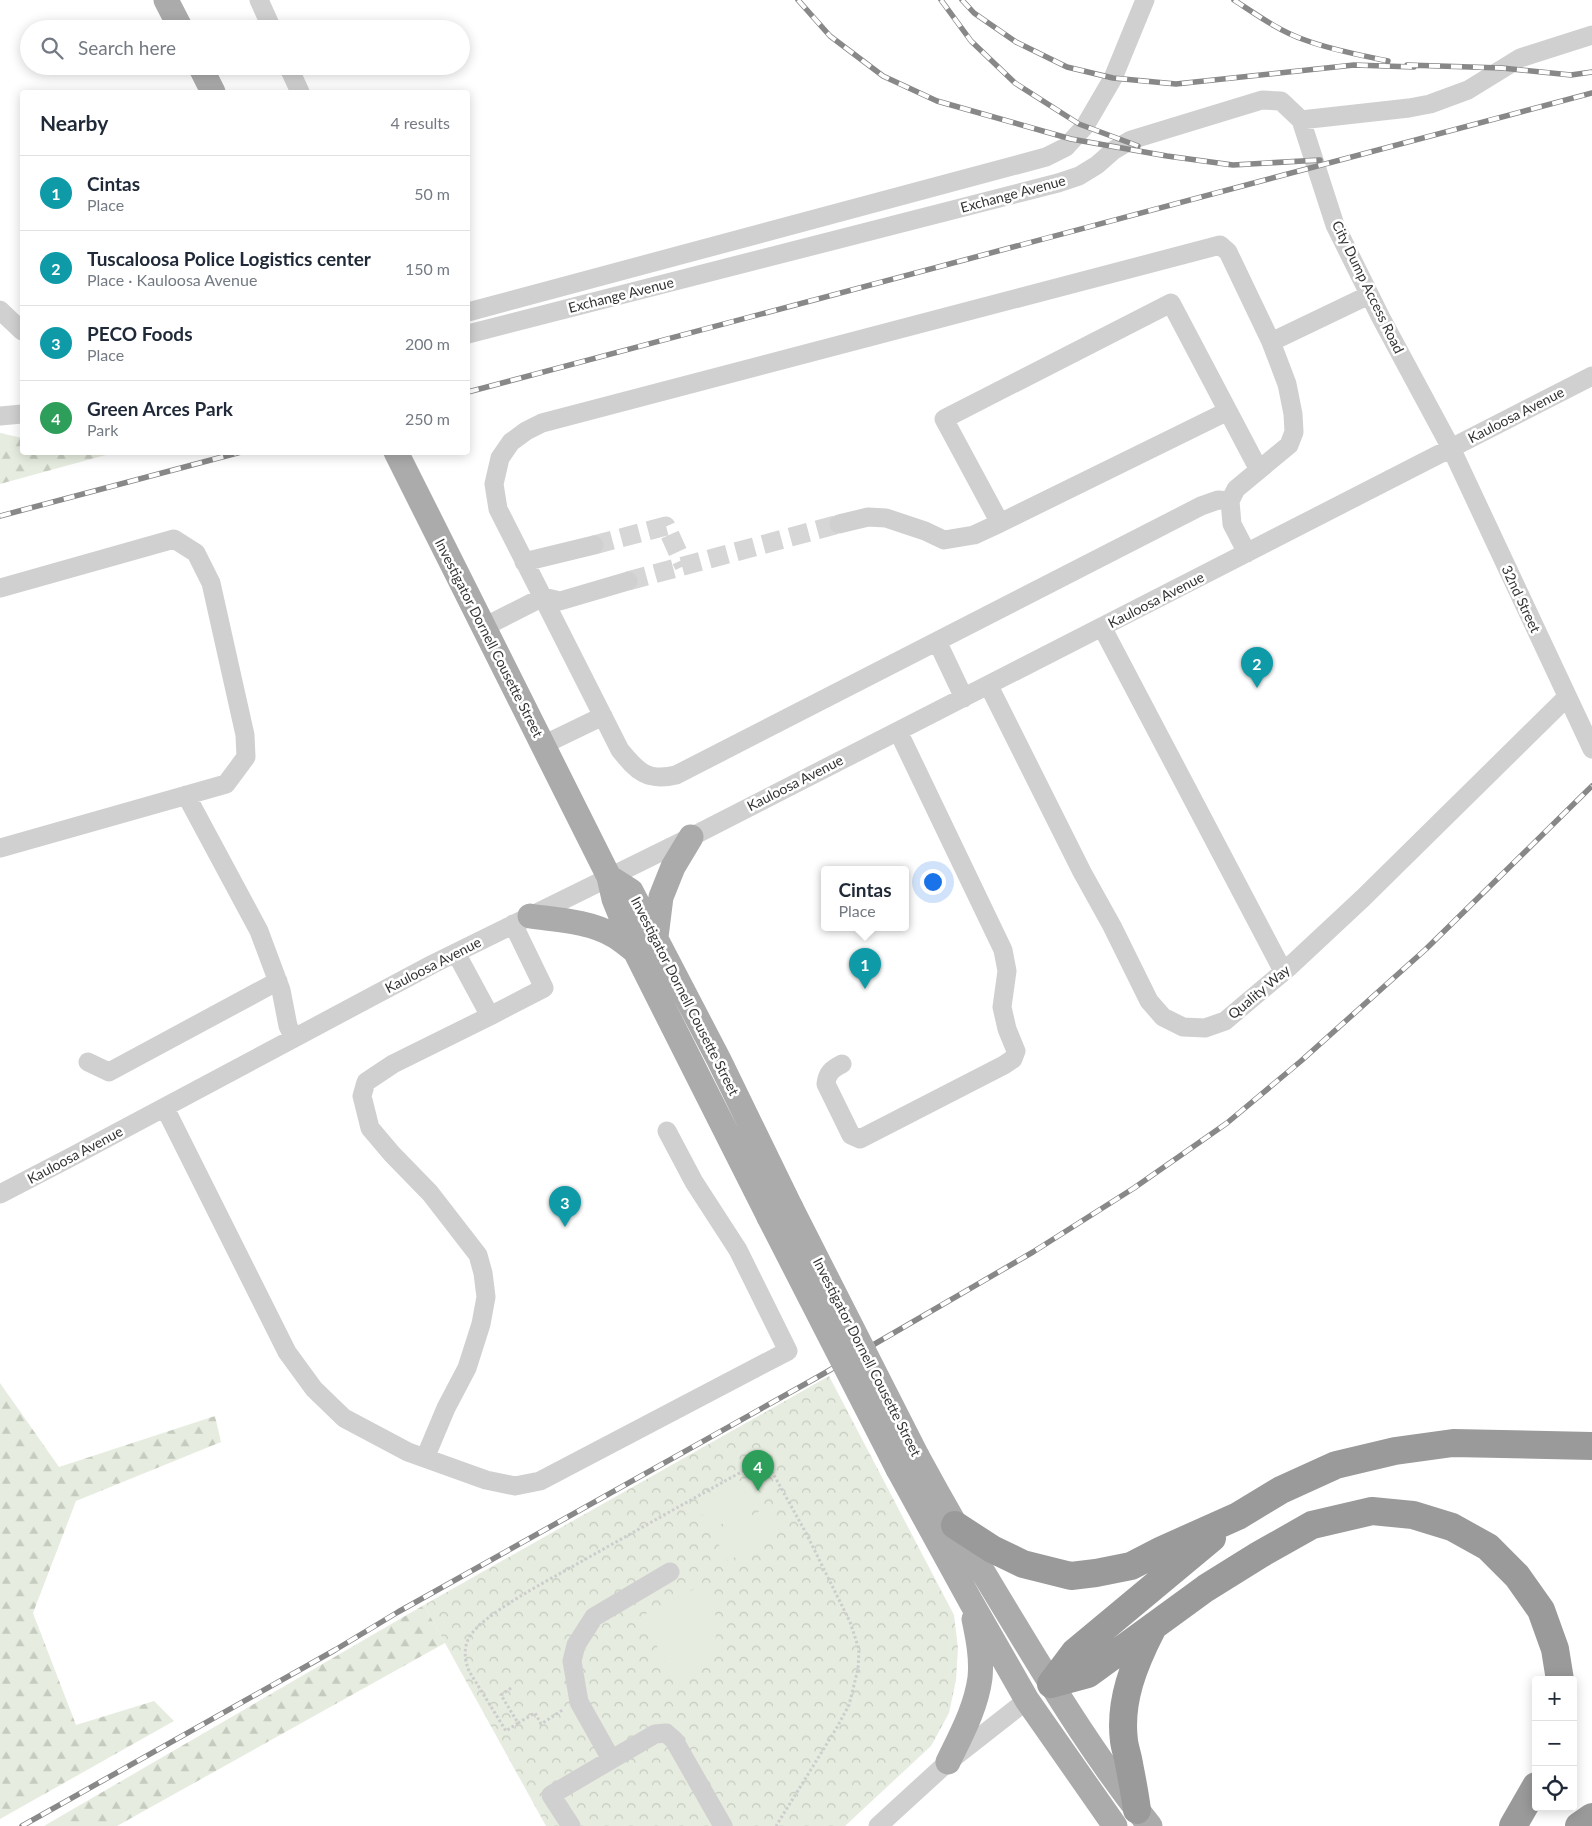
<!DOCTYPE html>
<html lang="en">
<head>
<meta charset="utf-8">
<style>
  body { margin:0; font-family:Lato,sans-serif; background:#f6f6f7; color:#1f2937 }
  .controls { position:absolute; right:15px; bottom:15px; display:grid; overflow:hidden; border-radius:5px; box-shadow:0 2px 12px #0003 }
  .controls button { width:45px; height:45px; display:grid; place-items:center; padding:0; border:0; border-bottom:1px solid #e0e1e3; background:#fff; color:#1f2937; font:25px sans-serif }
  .you { position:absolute; left:932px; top:881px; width:18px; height:18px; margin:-12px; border:4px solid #fff; border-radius:50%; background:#1a73e8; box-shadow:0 0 0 8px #1a73e833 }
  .badge { display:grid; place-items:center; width:32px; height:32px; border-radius:50%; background:#db2777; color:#fff; font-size:16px; font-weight:700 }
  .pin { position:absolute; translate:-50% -41px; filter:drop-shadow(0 1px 2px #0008) }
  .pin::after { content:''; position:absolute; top:26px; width:18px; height:15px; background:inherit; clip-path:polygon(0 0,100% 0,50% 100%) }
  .popup { position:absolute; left:821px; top:866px; width:88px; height:65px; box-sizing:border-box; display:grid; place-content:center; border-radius:5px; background:#fff; filter:drop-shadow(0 1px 4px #0005); font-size:16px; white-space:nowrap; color:#747a83 }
  .popup b { font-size:19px; color:#1f2937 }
  .popup::after { content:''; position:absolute; left:50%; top:100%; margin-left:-10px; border:10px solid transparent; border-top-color:#fff }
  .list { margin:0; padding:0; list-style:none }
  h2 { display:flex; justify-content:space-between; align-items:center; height:65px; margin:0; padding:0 20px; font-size:21px }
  h2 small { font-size:16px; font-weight:400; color:#747a83 }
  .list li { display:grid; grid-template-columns:32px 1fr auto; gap:15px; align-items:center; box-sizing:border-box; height:75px; padding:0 20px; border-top:1px solid #e0e1e3 }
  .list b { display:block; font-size:19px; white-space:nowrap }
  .list p { margin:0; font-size:16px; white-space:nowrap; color:#747a83 }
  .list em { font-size:16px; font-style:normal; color:#747a83 }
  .icon { flex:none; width:28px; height:28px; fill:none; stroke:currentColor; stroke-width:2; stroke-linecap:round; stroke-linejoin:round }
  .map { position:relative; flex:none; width:1592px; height:1826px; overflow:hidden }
  .search { position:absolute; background:#fff; box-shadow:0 2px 12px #0003; left:20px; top:20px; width:450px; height:55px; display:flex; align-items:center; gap:12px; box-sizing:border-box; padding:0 18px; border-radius:28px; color:#747a83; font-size:19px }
  .panel { position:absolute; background:#fff; box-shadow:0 2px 12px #0003; left:20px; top:90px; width:450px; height:365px; border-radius:5px }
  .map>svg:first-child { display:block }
</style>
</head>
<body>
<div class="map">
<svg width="1592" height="1826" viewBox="0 0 1592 1826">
  <defs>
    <pattern id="forest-firs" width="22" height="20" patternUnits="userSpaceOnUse" patternTransform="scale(1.25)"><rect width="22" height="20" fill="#e6ecdf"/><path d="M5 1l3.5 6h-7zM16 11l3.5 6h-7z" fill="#c6cbc0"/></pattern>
    <pattern id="park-crowns" width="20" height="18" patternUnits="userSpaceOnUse" patternTransform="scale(1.25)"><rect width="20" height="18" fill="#e6ecdf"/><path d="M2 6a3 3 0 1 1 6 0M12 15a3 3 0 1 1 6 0" fill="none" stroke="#c6cbc0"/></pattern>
  </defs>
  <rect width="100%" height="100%" fill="#fff"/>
  <path fill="url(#forest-firs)" d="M 0,433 L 22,438 L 22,452 L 113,453 L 0,484 Z
    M 0,1383 L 59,1467 L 215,1416 L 221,1442 L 76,1501 L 33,1613 L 76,1725 L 154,1701 L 174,1721 L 0,1819 Z
    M 424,1605 L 445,1643 L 117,1826 L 44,1826 Z"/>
  <path fill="url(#park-crowns)" d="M 829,1376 L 954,1615 L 958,1648 L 956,1680 L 949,1713 L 931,1746 L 845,1826 L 546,1826 L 424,1605 Z"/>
  <path fill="#e6ecdf" d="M 749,1476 L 763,1500 L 711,1530 L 697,1505 Z
    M 767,1507 L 781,1531 L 728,1561 L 714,1536 Z
    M 702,1585 L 714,1610 L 717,1621 L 715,1647 L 700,1672 L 677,1686 L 642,1616 Z"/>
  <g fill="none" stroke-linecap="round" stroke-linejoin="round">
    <path stroke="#d6d6d6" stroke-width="19" stroke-dasharray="19 9" stroke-linecap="butt" d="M 594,545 L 666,526 L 684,566
      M 628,581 L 839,524"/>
    <path stroke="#cdcdcd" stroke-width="3" stroke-dasharray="2.5 2.5" stroke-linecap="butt" d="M 511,1688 L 501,1695 L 518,1723 L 506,1731 L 469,1671 C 465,1661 463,1648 469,1638 C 480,1616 545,1582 568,1569 C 634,1532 699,1495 765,1459 L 806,1533 L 850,1622 L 859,1649 L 858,1669 L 849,1705 L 836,1729 L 776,1826
      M 518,1723 L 535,1713 L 541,1724 L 564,1709"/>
    <path stroke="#d0d0d0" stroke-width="19" d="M 259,0 L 272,29
      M 288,66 L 300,92
      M 1301,120 L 1335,225 L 1381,318 L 1451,448 L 1592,749
      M 0,310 L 22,331
      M 468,312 L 1046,157 L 1066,147 L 1085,126 L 1113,78 L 1145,0
      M 468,334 L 1058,183 L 1079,176 L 1097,165 L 1114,150 L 1131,140 L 1262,100 L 1281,101 L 1301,120 L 1409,108 L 1430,104 L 1468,90 L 1520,58 L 1592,35
      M 1228,411 L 1000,523 L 944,419 L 1171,303 L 1259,470
      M 0,416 L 22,414
      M 1230,501 L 1218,500 L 1201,506 L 676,775 C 647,782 637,771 620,750 L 498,509 L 494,484 L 500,458 L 511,442 L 526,431 L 542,423 L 1220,245 L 1228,252 L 1271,342 L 1369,295
      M 839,524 L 868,517 L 886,518 L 925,531 L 944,540 L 974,535 L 1000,523
      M 1247,553 L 1232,524 L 1230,501 L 1236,489 L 1289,445 L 1294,432 L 1293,414 L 1287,384 L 1271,342
      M 524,562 L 594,545
      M 0,588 L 174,539 L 196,553 L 211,583 L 245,735 L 246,757 L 226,784 L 0,848
      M 484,627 L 543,597 L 560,601 L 628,581
      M 1102,627 L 1283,971
      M 937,641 L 964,698
      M 989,686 L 1082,872 L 1112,926 L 1149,1001 L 1163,1017 L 1183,1027 L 1205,1028 L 1225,1021 L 1288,968 L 1363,898 L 1567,697
      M 543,745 L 603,716
      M 186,795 L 259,931 L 281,990 L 288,1026 L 294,1038
      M 456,953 L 490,1016 L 544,988 L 513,924
      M 88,1062 L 109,1072 L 278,981
      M 842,1064 C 832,1069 827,1073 826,1084 L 851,1135 L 860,1139 L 1004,1065 L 1013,1059 L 1016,1051 L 1007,1029 L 1002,1007 L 1007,971 L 1003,950 L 898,731
      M 165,1108 L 287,1352 L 314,1389 L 344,1418 L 408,1452 L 486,1480 L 515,1486 L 540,1481 L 788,1351 L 738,1250 L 694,1182 L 667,1131
      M 0,1194 L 75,1155 L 433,964 L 691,837 L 1592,376
      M 425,1458 L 446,1408 L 467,1368 L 481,1324 L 486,1297 L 483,1273 L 478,1255 L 430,1193 L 392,1154 L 370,1128 L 362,1096 L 366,1082 L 393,1064 L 490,1016
      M 611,1759 L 579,1702 L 572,1661 L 576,1645 L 594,1617 L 670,1572
      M 571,1826 L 551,1795 L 655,1734 L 666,1733 L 674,1740 L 723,1826
      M 878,1826 L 948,1762 L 1027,1700"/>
    <path stroke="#ababab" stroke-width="25" d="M 166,0 L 181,29
      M 200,66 L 213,92
      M 396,452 L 609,877 L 614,899 L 635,951 L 769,1217
      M 609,877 L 631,891 L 719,1060 L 791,1208
      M 530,916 C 558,920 588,921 613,935 C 621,939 628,946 635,951
      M 656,937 L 661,897 L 673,867 L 691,837
      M 917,1456 C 949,1515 983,1573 1018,1630 C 1059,1698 1101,1765 1150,1826
      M 898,1469 L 971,1602 L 1027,1700 L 1115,1826
      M 948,1762 C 961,1735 976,1708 980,1678 C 982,1658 978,1638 974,1619"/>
    <path stroke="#9a9a9a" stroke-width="28" d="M 955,1525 L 992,1549 L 1023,1564 L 1071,1576 L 1096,1573 L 1131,1566 L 1162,1550 L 1238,1516 L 1281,1490 L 1336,1465 L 1395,1451 L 1453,1443 L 1592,1446
      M 1051,1684 L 1088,1674 L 1206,1588 L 1259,1555 L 1312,1525 L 1372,1511 L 1413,1515 L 1452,1527 L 1488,1547 L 1517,1576 L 1541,1610 L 1555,1649 L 1560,1680
      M 1051,1684 L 1075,1652 L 1212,1538
      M 1137,1810 C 1135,1795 1132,1779 1129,1764 C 1128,1756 1125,1749 1124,1741 C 1119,1701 1134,1664 1152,1629
      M 1513,1826 L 1536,1786
      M 1579,1826 L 1592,1817"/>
    <defs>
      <path id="rail" d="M 798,0 L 830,36 L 883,76 L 937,101 L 1071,139 L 1167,156 L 1233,165 L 1320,160
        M 941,0 L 971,41 L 1015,83 L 1079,124 L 1138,146
        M 962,0 L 974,13 L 1016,42 L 1067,67 L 1113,78 L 1176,84 L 1354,65 L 1414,67
        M 1234,0 C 1257,15 1279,31 1305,40 C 1332,50 1360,55 1388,61
        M 1407,65 L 1502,68 L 1571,75 L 1592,72
        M 468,392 L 1592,93
        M 0,516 L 241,452
        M 22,1826 L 335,1650 L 398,1612 L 823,1374 L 1033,1252 L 1134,1188 L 1227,1123 L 1301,1061 L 1426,949 L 1592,786"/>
    </defs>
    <use href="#rail" stroke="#888" stroke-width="5.5"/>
    <use href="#rail" stroke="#fff" stroke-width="4" stroke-dasharray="11" stroke-linecap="butt"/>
    <path stroke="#ababab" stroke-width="25" d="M 791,1208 L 917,1456
      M 769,1217 L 898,1469"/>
  </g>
  <g text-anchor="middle" stroke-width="5" stroke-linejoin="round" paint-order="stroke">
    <g font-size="14" fill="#333" stroke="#fff">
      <text transform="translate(1013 194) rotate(-15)" y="5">Exchange Avenue</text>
      <text transform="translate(1368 287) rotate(64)" y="5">City Dump Access Road</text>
      <text transform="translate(621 295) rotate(-14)" y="5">Exchange Avenue</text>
      <text transform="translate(1516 415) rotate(-27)" y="5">Kauloosa Avenue</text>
      <text transform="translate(1521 599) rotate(65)" y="5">32nd Street</text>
      <text transform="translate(1156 600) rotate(-27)" y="5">Kauloosa Avenue</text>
      <text transform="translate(489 638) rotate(63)" y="5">Investigator Dornell Cousette Street</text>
      <text transform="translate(795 783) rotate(-27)" y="5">Kauloosa Avenue</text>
      <text transform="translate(433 965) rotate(-27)" y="5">Kauloosa Avenue</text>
      <text transform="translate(1259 992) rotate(-40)" y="5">Quality Way</text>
      <text transform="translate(685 996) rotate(63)" y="5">Investigator Dornell Cousette Street</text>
      <text transform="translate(75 1155) rotate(-28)" y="5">Kauloosa Avenue</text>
      <text transform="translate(867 1357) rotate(63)" y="5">Investigator Dornell Cousette Street</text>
    </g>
  </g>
</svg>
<div class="controls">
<button>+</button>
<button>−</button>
<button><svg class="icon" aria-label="locate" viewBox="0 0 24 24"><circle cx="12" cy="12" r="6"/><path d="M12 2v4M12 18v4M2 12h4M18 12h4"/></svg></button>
</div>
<div class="you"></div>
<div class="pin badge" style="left:865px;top:989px;background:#0f9aa8">1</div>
<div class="popup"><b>Cintas</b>Place</div>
<div class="pin badge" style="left:1257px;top:688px;background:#0f9aa8">2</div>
<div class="pin badge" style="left:565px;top:1227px;background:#0f9aa8">3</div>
<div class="pin badge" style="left:758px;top:1491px;background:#2e9e5b">4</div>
<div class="search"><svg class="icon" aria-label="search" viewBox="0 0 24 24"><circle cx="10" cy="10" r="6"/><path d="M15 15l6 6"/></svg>Search here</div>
<section class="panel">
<h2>Nearby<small>4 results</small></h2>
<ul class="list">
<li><span class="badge" style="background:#0f9aa8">1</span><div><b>Cintas</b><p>Place</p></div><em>50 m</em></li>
<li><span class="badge" style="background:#0f9aa8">2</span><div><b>Tuscaloosa Police Logistics center</b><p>Place · Kauloosa Avenue</p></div><em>150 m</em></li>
<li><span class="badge" style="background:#0f9aa8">3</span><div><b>PECO Foods</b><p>Place</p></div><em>200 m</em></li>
<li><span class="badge" style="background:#2e9e5b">4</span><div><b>Green Arces Park</b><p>Park</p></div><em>250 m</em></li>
</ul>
</section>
</div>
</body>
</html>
